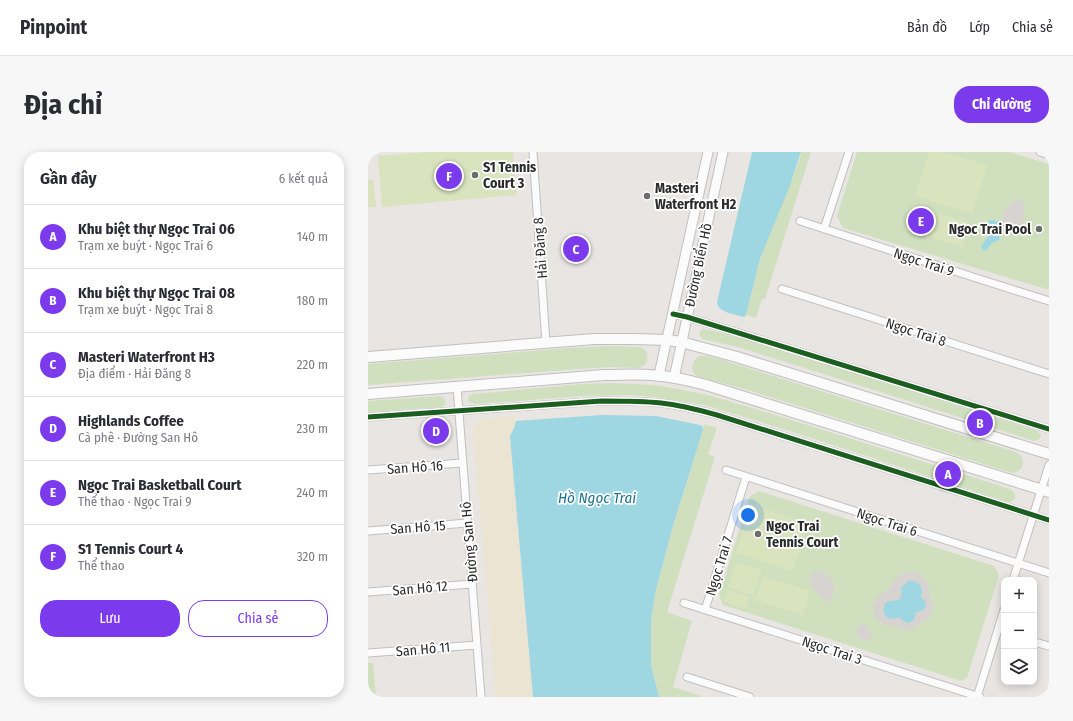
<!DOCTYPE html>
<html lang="vi">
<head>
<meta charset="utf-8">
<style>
  body { margin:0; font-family:"Fira Sans Condensed",sans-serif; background:#f7f7f7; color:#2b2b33 }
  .controls { position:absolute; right:12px; bottom:12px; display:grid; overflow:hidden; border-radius:8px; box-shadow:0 2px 10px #0003 }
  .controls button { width:36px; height:36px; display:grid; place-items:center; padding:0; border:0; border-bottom:1px solid #e1e1e2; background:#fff; color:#2b2b33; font:20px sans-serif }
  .you { position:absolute; left:380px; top:363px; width:14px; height:14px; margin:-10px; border:3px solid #fff; border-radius:50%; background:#1a73e8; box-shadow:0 0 0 6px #1a73e833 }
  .badge { display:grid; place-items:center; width:26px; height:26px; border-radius:50%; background:#7c3aed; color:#fff; font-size:13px; font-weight:700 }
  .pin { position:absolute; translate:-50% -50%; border:2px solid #fff; box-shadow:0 1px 4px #0006 }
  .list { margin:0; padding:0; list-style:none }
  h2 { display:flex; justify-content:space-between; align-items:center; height:52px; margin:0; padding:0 16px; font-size:17px }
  h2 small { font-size:13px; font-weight:400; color:#7c7c81 }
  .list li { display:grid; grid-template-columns:26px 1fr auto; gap:12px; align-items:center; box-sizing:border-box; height:64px; padding:0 16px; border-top:1px solid #e1e1e2 }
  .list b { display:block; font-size:15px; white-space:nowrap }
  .list p { margin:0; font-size:13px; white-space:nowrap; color:#7c7c81 }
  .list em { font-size:13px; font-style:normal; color:#7c7c81 }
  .actions { display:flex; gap:8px; padding:12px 16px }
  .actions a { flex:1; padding:9px 0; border:1px solid #7c3aed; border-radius:16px; text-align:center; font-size:14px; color:#7c3aed }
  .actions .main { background:#7c3aed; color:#fff }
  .icon { flex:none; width:22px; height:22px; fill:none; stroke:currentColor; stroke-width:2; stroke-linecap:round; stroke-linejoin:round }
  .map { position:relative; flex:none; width:681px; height:545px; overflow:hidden; border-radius:16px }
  header { display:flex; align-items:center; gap:24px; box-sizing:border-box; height:56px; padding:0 20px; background:#fff; border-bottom:1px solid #e1e1e2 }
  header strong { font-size:19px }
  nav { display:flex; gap:22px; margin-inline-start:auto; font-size:14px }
  .intro { display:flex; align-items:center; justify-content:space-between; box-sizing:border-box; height:96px; padding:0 24px }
  h1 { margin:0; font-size:28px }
  .button { padding:10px 18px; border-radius:16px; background:#7c3aed; color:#fff; font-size:14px; font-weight:700 }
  main { display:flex; gap:24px; padding:0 24px }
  aside { flex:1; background:#fff; border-radius:16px; box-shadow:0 2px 10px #0003 }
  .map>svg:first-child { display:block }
</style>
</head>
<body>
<header>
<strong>Pinpoint</strong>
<nav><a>Bản đồ</a><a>Lớp</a><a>Chia sẻ</a></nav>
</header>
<div class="intro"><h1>Địa chỉ</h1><a class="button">Chỉ đường</a></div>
<main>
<aside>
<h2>Gần đây<small>6 kết quả</small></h2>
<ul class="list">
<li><span class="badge">A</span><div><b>Khu biệt thự Ngọc Trai 06</b><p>Trạm xe buýt · Ngọc Trai 6</p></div><em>140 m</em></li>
<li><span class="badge">B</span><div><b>Khu biệt thự Ngọc Trai 08</b><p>Trạm xe buýt · Ngọc Trai 8</p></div><em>180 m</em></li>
<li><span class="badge">C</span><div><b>Masteri Waterfront H3</b><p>Địa điểm · Hải Đăng 8</p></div><em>220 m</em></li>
<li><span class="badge">D</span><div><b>Highlands Coffee</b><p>Cà phê · Đường San Hô</p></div><em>230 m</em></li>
<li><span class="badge">E</span><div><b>Ngọc Trai Basketball Court</b><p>Thể thao · Ngọc Trai 9</p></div><em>240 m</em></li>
<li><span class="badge">F</span><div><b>S1 Tennis Court 4</b><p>Thể thao</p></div><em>320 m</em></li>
</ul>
<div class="actions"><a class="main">Lưu</a><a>Chia sẻ</a></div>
</aside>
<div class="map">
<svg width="681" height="545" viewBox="0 0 681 545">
  <rect width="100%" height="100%" fill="#e8e5e2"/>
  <path fill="#d0e0bf" d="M 433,0 L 443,0 L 397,147 L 394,147 L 388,166 L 378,163 L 392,107 L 432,7 Z
    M 489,0 L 641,0 L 681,12 L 681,138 L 475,76 L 469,64 Z
    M 335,177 L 369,184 L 664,277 C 669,278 671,279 673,284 L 671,287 L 667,289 L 663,288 L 370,195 L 335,187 C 332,185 331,183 332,179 Z
    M 243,194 L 272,195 L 277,198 L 279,201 C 281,209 278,214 270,216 L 243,215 L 224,216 L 0,233 L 0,212 L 200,196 Z
    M 331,204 C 341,202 357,209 367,212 L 638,297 C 647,300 656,301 655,313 C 653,318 650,320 644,321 L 383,239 L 336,226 C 334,225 331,225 329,224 C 321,218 324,209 331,204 Z
    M 241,231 L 285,233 L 299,235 L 340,243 L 411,264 L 642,337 C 649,341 649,349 640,350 L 406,274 L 336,253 L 319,250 L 286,245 L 260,243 L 216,244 L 108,252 L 101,250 C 99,245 101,243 105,242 L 215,232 Z
    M 72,244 L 75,245 L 78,250 L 76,254 L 72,255 L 0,260 L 0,249 Z
    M 337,272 L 349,276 L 340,302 L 347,305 L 299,460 L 324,469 L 305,535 L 333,544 L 333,545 L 291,545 L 283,513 L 283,469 L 287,442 L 304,377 Z
    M 391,339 L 626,414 L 631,423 L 599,526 L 593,529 L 355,453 L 351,443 L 382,344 Z
    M 0,511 L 5,511 L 8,545 L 0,545 Z"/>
  <path fill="#ebe4d3" d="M 147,264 L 148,272 L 142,284 L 165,545 L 128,545 L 105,278 L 114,266 Z"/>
  <path fill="#d9e3bd" d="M 59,0 L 145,0 L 149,43 L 14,55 L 10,4 Z
    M 561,0 L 576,0 L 619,14 L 604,62 L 547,44 Z
    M 0,28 L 5,28 L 8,55 L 0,55 Z
    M 544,53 L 602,71 L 595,95 L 536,77 Z
    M 383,353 L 440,371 L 425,419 L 368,401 Z
    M 368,410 L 393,418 L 385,443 L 360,435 Z
    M 395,425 L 442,439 L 435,463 L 387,448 Z
    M 359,438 L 381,445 L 378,457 L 356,450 Z"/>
  <path fill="#d6d3d0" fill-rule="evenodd" d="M 652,47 L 656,52 L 657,55 L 655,70 L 653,74 L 649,79 L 640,85 L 635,76 L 634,70 L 635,61 L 640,54 L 644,50 Z
    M 450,419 L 454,420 L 460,424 L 465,430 L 466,434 L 466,441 L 461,451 L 449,442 L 443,431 L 442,421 Z
    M 538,420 L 547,420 L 552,422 L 555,425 L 561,434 L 562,445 L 566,453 L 563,462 L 559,467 L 542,478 L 539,479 L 531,475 L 522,474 L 516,473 L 511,469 L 506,464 L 505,458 L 505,453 L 510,444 L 521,437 L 529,425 ZM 545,429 L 552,432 L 554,442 L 553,445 L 557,456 L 554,459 L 548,460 L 546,468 L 535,468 L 531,465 L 526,467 L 519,466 L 515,459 L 515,455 L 525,448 L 528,449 L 531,448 L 533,446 L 533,439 Z
    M 496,471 L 505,484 L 500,488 L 497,489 L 495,488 L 490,485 L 488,480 L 490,475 L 492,473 Z"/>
  <path fill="#9ed7e1" d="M 384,0 L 433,0 L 421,36 L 392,107 L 378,163 L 376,165 C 367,162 350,161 349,150 Z
    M 621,68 L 627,68 L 630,70 L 630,77 L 633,84 L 631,88 L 624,91 L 618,99 L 615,98 L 613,94 L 620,85 L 620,79 L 618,73 Z
    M 234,263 L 288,264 L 332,273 L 335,275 L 335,278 L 304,377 L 287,442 L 283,469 L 283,513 L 291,545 L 165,545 L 142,284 L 146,276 L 148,269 Z
    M 541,429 C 552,428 556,436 553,445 C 557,448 559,451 557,456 L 554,459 L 548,460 L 546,468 L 541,471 L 537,470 L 531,465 L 526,467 L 519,466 L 515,459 L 517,451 C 523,447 533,451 533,443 C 534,441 533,438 533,436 L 538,431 Z"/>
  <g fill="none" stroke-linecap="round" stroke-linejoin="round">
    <defs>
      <path id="minor" d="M 165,0 L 178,191
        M 672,0 L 681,3
        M 432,69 L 605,125 L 681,149
        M 456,77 L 481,0
        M 414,137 L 681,222
        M 305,162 L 319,165 L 681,277
        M 89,235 L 113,545
        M 0,265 L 234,249 C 253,249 274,249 293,251 C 312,253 331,258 349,263 L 681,368
        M 0,318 L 94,311
        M 358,318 L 681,421
        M 0,379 L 99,371
        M 645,428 L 681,313
        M 0,440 L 104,432
        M 316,451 L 612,545
        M 337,458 L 378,325
        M 666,490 L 681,494
        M 0,501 L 109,493
        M 319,525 L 382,545
        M 609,545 L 636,458"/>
      <path id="tertiary" d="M 291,223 L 340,0
        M 306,226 L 355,0"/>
      <path id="secondary" d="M 0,205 L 226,187 L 266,187 L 299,188 L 313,190 L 369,205 L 681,302
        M 0,242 L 236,223 C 255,223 274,221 292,224 C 308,225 323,229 338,233 L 681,340"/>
    </defs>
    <use href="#minor" stroke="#c1c0c0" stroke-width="9"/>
    <use href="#tertiary" stroke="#c1c0c0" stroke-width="11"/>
    <use href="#secondary" stroke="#c1c0c0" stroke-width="12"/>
    <use href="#minor" stroke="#fcfbfb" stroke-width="7"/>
    <use href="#tertiary" stroke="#fcfbfb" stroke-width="9"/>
    <use href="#secondary" stroke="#fcfbfb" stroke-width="10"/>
    <defs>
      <path id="cycleway" d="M 305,162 L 319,165 L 681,277
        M 0,265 L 234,249 C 253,249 274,249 293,251 C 312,253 331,258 349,263 L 681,368"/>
    </defs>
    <use href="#cycleway" stroke="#fff" stroke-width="8"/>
    <use href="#cycleway" stroke="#1b5e20" stroke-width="5"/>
  </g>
  <g fill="#6d6c6b" stroke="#fff" stroke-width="1.5">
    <circle cx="107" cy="23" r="4"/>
    <circle cx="279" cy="44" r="4"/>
    <circle cx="671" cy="77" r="4"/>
    <circle cx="390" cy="382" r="4"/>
  </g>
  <g text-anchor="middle" stroke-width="3.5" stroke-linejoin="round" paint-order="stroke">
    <g font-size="14" font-weight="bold" fill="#2b2b2b" stroke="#fff" text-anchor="start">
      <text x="115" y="20">S1 Tennis<tspan x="115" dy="16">Court 3</tspan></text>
      <text x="287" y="41">Masteri<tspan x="287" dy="16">Waterfront H2</tspan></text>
      <text x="663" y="82" text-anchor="end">Ngoc Trai Pool</text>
      <text x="398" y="379">Ngoc Trai<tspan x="398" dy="16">Tennis Court</tspan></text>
    </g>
    <g font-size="14" fill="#2b2b2b" stroke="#fff">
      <text transform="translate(172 96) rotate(-94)" y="5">Hải Đăng 8</text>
      <text transform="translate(556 110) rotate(18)" y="5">Ngọc Trai 9</text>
      <text transform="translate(330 113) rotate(-78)" y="5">Đường Biển Hồ</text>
      <text transform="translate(548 180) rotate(18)" y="5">Ngọc Trai 8</text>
      <text transform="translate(47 315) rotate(-4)" y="5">San Hô 16</text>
      <text transform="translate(519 370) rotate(18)" y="5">Ngọc Trai 6</text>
      <text transform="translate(50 375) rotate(-4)" y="5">San Hô 15</text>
      <text transform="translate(101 390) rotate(-95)" y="5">Đường San Hô</text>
      <text transform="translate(351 414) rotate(-73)" y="5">Ngọc Trai 7</text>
      <text transform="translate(52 436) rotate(-5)" y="5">San Hô 12</text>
      <text transform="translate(55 497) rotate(-5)" y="5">San Hô 11</text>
      <text transform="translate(464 498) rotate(18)" y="5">Ngọc Trai 3</text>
    </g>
    <g font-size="15" font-style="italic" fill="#1d738e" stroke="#fff">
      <text x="229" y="351">Hồ Ngọc Trai</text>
    </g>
  </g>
</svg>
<div class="controls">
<button>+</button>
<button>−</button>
<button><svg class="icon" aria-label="layers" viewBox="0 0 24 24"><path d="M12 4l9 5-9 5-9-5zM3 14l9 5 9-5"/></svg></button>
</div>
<div class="you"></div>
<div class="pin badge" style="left:580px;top:322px">A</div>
<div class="pin badge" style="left:612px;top:271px">B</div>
<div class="pin badge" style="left:208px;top:97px">C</div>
<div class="pin badge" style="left:68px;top:279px">D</div>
<div class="pin badge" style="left:553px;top:69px">E</div>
<div class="pin badge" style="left:81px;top:24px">F</div>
</div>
</main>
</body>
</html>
